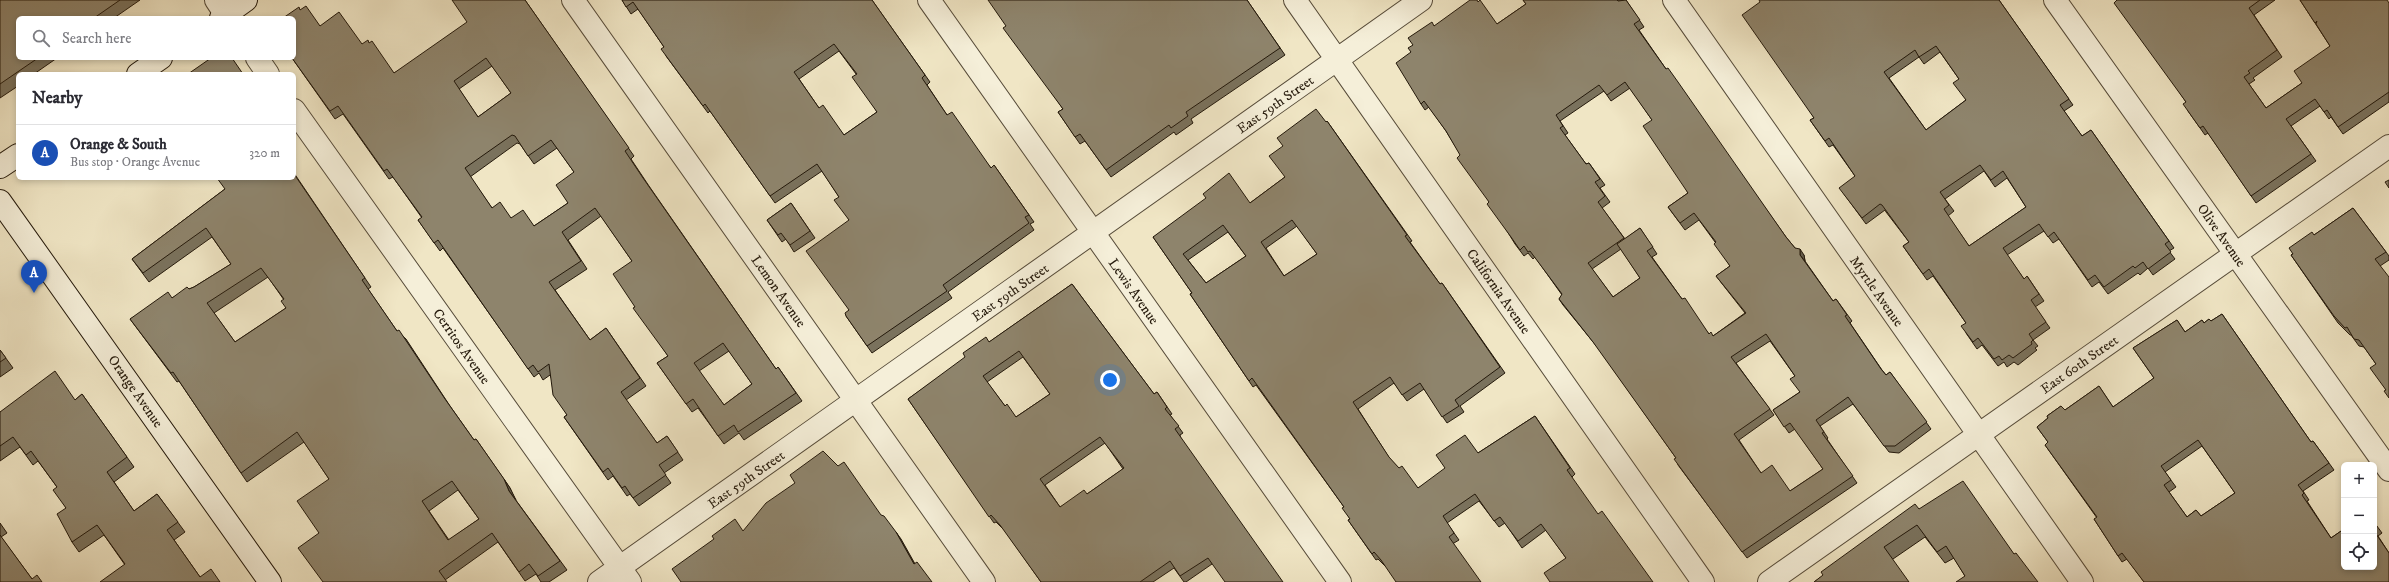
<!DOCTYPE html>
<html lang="en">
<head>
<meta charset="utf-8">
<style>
  body { margin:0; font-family:"IM FELL DW Pica",serif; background:#f2f2f3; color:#2b2b33 }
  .controls { position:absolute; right:12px; bottom:12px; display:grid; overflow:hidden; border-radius:6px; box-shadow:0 2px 6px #0003 }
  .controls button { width:36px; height:36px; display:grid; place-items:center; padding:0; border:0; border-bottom:1px solid #e1e1e2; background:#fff; color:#2b2b33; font:20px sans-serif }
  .you { position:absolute; left:1110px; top:380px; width:14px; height:14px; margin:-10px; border:3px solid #fff; border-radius:50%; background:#1a73e8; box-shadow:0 0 0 6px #1a73e833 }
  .badge { display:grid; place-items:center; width:26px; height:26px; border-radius:50%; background:#0f766e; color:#fff; font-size:13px; font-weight:700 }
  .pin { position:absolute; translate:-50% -33px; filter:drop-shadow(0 1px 2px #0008) }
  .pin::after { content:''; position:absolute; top:21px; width:14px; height:12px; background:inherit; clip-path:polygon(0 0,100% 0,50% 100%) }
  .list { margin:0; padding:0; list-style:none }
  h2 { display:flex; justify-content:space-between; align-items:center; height:52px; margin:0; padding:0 16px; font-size:17px }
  h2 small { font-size:13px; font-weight:400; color:#7c7c81 }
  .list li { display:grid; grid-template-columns:26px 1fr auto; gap:12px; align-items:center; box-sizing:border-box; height:56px; padding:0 16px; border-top:1px solid #e1e1e2 }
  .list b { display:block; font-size:15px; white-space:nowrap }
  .list p { margin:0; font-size:13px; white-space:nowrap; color:#7c7c81 }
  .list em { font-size:13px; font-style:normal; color:#7c7c81 }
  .icon { flex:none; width:22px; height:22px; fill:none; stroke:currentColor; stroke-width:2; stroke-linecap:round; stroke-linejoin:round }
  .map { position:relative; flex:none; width:2389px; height:582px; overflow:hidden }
  .search { position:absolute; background:#fff; box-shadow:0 2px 6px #0003; left:16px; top:16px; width:280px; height:44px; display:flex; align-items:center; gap:10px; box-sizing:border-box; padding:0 14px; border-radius:6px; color:#7c7c81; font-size:15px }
  .panel { position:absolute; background:#fff; box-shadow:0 2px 6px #0003; left:16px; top:72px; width:280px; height:108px; border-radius:6px }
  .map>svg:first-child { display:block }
</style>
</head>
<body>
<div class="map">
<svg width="2389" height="582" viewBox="0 0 2389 582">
  <rect width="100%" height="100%" fill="#f0e6c5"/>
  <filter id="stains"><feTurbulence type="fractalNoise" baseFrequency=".005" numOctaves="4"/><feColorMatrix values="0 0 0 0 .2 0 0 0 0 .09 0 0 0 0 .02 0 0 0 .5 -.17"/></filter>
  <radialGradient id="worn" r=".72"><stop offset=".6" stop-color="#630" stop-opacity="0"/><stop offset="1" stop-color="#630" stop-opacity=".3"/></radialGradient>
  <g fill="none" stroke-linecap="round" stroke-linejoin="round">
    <defs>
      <path id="street" d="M 216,0 L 228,18
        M 573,0 L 984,582
        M 929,0 L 1340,582
        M 1295,0 L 1703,582
        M 1674,0 L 2082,582
        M 2055,0 L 2389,470
        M 257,58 L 268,74
        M 294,110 L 630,582
        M 599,582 L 1421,0
        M 1769,582 L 2389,146"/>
      <path id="secondary" d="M 221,18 L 246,0
        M 138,74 L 161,58
        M 0,167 L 18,155
        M 0,201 L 270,582"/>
    </defs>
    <use href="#street" stroke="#574c3a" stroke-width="24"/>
    <use href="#secondary" stroke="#24190b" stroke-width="24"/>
    <use href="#street" stroke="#f5efd9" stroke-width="22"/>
    <use href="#secondary" stroke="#f5efd9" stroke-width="22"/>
  </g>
  <path fill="#7a725d" stroke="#24190b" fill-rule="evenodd" d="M 0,0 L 140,0 L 114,18 L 18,18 L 18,58 L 57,58 L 34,74 L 18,74 L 18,86 L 0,98 Z
    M 525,0 L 634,156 L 631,159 L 649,186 L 776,369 L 778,367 L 802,401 L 744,440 L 739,433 L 724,444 L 698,408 L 692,412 L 657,363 L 668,356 L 635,307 L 632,261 L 601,216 L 568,240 L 587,269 L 555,290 L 590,340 L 606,328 L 646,386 L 626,400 L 657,443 L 667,436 L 683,460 L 664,473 L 671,483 L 639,506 L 630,494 L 627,496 L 613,476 L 608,480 L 564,417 L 567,415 L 550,375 L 543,380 L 539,373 L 534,377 L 443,248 L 440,251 L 418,220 L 422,218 L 393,177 L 389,179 L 343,114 L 335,119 L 292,58 L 300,10 L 320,26 L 362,44 L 394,73 ZM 492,66 L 511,93 L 478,117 L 459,89 ZM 517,143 L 520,144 L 534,164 L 557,148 L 574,172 L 568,203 L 534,226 L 511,218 L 492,208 L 470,177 ZM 729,351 L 752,384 L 724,405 L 699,371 Z
    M 622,0 L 872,0 L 930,82 L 927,85 L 947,115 L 991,168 L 994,165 L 1034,222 L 1030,224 L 1034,230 L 948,292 L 952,298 L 872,353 L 846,316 L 849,310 L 849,220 L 839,197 L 822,171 L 775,203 L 710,111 L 708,113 L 666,56 L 664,47 L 638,9 L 631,14 ZM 839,51 L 856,74 L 877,112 L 844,135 L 819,108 L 799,79 Z
    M 1247,0 L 1285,55 L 1191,119 L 1193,123 L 1176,135 L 1174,132 L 1111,177 L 1085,141 L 1080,144 L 1058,112 L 1063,109 L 1006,26 Z
    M 1523,0 L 1626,0 L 1644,27 L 1639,30 L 1666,69 L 1786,237 L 1795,248 L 1804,255 L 1805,261 L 1833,301 L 1836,299 L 1852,321 L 1850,323 L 1882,370 L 1886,375 L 1890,372 L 1931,429 L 1899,453 L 1889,452 L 1853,404 L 1820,426 L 1828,438 L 1827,439 L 1857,483 L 1747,558 L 1678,465 L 1676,458 L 1598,348 L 1563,305 L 1559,299 L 1562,295 L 1535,257 L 1533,259 L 1528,253 L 1524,256 L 1515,244 L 1446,131 L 1429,107 L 1425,110 L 1421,104 L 1411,52 L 1413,45 L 1434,26 L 1497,24 L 1526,4 ZM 1630,88 L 1652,120 L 1688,193 L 1668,207 L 1685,230 L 1699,220 L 1715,242 L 1730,266 L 1716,276 L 1745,313 L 1713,336 L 1709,334 L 1682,299 L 1652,257 L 1657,254 L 1640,228 L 1625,239 L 1602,208 L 1610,202 L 1600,188 L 1605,185 L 1589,163 L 1586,164 L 1565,135 L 1568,133 L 1560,121 L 1604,91 L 1611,101 ZM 1621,249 L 1640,278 L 1613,297 L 1592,269 ZM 1770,341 L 1795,376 L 1800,392 L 1773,410 L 1789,433 L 1795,429 L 1823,469 L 1790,491 L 1761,473 L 1739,440 L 1774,415 L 1736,363 Z
    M 1999,0 L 2073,105 L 2064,111 L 2082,136 L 2091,130 L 2174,248 L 2169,251 L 2175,259 L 2153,275 L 2148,268 L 2140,275 L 2138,273 L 2108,294 L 2099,282 L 2092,287 L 2059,239 L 2053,243 L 2044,231 L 2007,255 L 2024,279 L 2027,276 L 2044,301 L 2035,307 L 2050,328 L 2033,340 L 2038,346 L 2035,348 L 2037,350 L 2018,365 L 2014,362 L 2007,367 L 2004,362 L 1998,366 L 1982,345 L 1977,349 L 1966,333 L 1966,323 L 1933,276 L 1927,280 L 1903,246 L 1909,242 L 1886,212 L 1885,210 L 1866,224 L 1844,194 L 1855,176 L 1833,145 L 1829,147 L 1810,120 L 1814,118 L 1760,2 ZM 1940,52 L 1959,79 L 1966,100 L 1926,130 L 1889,78 L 1919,57 L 1924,64 ZM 1984,171 L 1995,187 L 2007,178 L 2026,207 L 1969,246 L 1948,216 L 1954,211 L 1945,199 Z
    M 2117,0 L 2275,0 L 2254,15 L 2282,57 L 2253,78 L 2255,80 L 2249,84 L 2266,108 L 2302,83 L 2330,46 L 2300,0 L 2389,3 L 2389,102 L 2343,134 L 2331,117 L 2329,119 L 2320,106 L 2291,126 L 2316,161 L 2256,203 L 2208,133 L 2205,135 L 2188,111 L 2186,102 Z
    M 1327,121 L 1412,241 L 1410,242 L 1440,284 L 1442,283 L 1505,373 L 1460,406 L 1464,412 L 1447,423 L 1424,389 L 1407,401 L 1394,383 L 1358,409 L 1390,459 L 1418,488 L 1478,453 L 1535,416 L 1575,474 L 1572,477 L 1566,558 L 1546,530 L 1522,548 L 1505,523 L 1499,527 L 1479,501 L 1447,523 L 1459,540 L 1454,543 L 1385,566 L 1378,559 L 1376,560 L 1348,520 L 1350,519 L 1344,507 L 1256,385 L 1253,387 L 1190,294 L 1192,293 L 1153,237 L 1250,203 L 1285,177 L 1326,122 ZM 1297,226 L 1317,254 L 1284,276 L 1266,248 ZM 1228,232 L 1246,256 L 1206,283 L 1188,260 Z
    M 294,173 L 371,287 L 368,289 L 397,331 L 406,339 L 450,406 L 474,440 L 476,439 L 510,488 L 515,499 L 567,570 L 549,582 L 541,582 L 536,574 L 525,581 L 498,542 L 445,580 L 319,533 L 329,479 L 304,442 L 247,482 L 179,381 L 177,382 L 130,319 L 172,298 L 189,289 L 194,287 L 231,264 L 212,237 L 149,282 L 132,259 L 225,189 L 294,178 ZM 268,277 L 284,300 L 286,308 L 235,342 L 214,313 ZM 458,490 L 479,519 L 449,540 L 429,511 Z
    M 791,203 L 815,238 L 794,252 L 786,239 L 782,242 L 767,220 Z
    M 2353,208 L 2389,256 L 2389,260 L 2380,266 L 2386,390 L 2376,364 L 2364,347 L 2359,346 L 2351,335 L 2350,335 L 2338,323 L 2291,255 L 2314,235 Z
    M 1072,284 L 1154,394 L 1157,392 L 1172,414 L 1170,415 L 1183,433 L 1180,435 L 1212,564 L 1186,582 L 1184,582 L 1174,568 L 1153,582 L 1041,582 L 1005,531 L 996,522 L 994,523 L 908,399 ZM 1023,357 L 1050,394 L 1016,417 L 1005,406 L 987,382 ZM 1105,443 L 1123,469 L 1087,494 L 1060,507 L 1045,485 Z
    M 2222,314 L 2311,442 L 2313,441 L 2334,470 L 2303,491 L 2309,500 L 2307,501 L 2331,538 L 2344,529 L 2344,567 L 2374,567 L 2374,522 L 2382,533 L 2378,536 L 2389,553 L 2389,582 L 2144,582 L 2127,559 L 2122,562 L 2094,519 L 2097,518 L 2045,445 L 2048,442 L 2037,427 L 2048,418 L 2047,416 L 2061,406 L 2065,410 L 2099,386 L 2113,407 L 2154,378 L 2133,348 L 2177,320 L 2185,332 L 2202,320 L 2204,323 L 2209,319 L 2211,321 ZM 2202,446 L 2235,493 L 2201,516 L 2196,510 L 2187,517 L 2169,492 L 2176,487 L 2165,472 Z
    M 0,350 L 13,368 L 0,377 Z
    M 82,394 L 134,467 L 114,482 L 134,511 L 157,494 L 185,532 L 174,540 L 200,577 L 220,582 L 125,565 L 104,535 L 79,552 L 72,542 L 66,508 L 57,487 L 38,461 L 33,465 L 20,447 L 0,461 L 0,412 L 75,400 Z
    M 1919,509 L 2014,554 L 1965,576 L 1954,558 L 1945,563 L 1925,537 L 1893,559 L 1814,582 Z
    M 0,523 L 7,533 L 1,537 L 32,579 L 0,582 Z"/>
  <path fill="#635c4c" stroke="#24190b" d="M 1800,249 L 1804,255 L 1805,261 L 1800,255 Z
    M 504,479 L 510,488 L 516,500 L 509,491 Z
    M 896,532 L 901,539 L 919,571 L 914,564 Z"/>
  <path fill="#8e846c" stroke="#24190b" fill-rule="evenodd" d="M 0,0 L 120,0 L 94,18 L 18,18 L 18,58 L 38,58 L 0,84 Z
    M 452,0 L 525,0 L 629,148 L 625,151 L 643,178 L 776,369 L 778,367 L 796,393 L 738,432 L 734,425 L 718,436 L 693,399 L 686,404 L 657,363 L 668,356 L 633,308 L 635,307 L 613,274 L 632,261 L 595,208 L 562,232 L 581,261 L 549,282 L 590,340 L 606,328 L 640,378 L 621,392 L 657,443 L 667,436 L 678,452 L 659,465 L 666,475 L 633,498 L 625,486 L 622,488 L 608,468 L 603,472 L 564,417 L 567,415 L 553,395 L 549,364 L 538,372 L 533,365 L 528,369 L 438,240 L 434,243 L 418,220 L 422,217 L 387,169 L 384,171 L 338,106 L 330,111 L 292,58 L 294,58 L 294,18 L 283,18 L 299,7 L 300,10 L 306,6 L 320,26 L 339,12 L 362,44 L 368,40 L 369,43 L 372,41 L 394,73 L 467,22 ZM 486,58 L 511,93 L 478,117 L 454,81 ZM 512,135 L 515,136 L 528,156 L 551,140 L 574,172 L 556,185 L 568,203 L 534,226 L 523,210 L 511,218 L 500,202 L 492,208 L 465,168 ZM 723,343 L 752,384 L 724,405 L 694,363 Z
    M 622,0 L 872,0 L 925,75 L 922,78 L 947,115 L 952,112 L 991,168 L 994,165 L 1029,215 L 1025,217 L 1029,223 L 943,285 L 947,291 L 867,346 L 846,316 L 845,313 L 849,310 L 806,251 L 849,220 L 834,200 L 839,197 L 817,164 L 770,196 L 705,104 L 703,106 L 661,49 L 664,47 L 633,2 L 626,7 ZM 834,44 L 857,74 L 852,77 L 877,112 L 844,135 L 823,105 L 819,108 L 794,72 Z
    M 988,0 L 1247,0 L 1280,48 L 1186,112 L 1188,116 L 1171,128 L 1169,125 L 1106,170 L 1080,134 L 1075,137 L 1058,112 L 1063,109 L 1003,28 L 1006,26 Z
    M 1470,0 L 1477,0 L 1478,2 L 1480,0 L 1497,24 L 1526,4 L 1523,0 L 1617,0 L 1618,1 L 1626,0 L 1640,20 L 1634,24 L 1666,69 L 1668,68 L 1678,82 L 1786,237 L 1795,248 L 1800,249 L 1800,255 L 1833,301 L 1836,299 L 1847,315 L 1845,316 L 1881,369 L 1886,375 L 1890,372 L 1927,422 L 1895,446 L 1884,446 L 1848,397 L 1816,420 L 1824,432 L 1822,433 L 1853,476 L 1742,552 L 1674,459 L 1676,458 L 1593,342 L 1559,299 L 1562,294 L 1530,251 L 1528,252 L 1524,246 L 1520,250 L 1511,237 L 1487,204 L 1489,202 L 1457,158 L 1460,155 L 1446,131 L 1424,101 L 1421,104 L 1396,63 L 1411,52 L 1408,48 L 1413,45 L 1408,38 L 1432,22 L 1434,26 ZM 1625,82 L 1652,120 L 1643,126 L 1688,193 L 1668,207 L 1680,223 L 1694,213 L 1716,242 L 1714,244 L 1730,266 L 1716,276 L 1746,313 L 1713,336 L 1711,332 L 1709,334 L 1685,298 L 1682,299 L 1647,251 L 1653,247 L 1640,228 L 1617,244 L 1640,278 L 1613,297 L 1588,263 L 1624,238 L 1598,202 L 1605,196 L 1595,182 L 1600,179 L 1589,163 L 1586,164 L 1560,128 L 1563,126 L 1556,115 L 1599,85 L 1607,95 ZM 1766,334 L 1795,376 L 1790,379 L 1800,392 L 1773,410 L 1784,427 L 1790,423 L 1823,469 L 1790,491 L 1772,465 L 1761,473 L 1734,434 L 1770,409 L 1731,357 Z
    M 1759,0 L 1999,0 L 2069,99 L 2060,105 L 2082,136 L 2091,130 L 2169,241 L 2165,244 L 2171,252 L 2148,269 L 2143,262 L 2135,268 L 2133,266 L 2104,287 L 2095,275 L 2088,280 L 2054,232 L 2048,237 L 2039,224 L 2003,248 L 2024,279 L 2027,276 L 2039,294 L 2031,300 L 2046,322 L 2029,334 L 2033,340 L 2031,342 L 2032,344 L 2013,358 L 2009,355 L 2002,360 L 1999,356 L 1994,359 L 1978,338 L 1973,342 L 1961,326 L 1966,323 L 1929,269 L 1923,274 L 1903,246 L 1909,242 L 1882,205 L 1880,204 L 1862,218 L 1839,188 L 1855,176 L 1829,138 L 1825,141 L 1810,120 L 1814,118 L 1742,15 L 1760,2 ZM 1936,46 L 1959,79 L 1953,83 L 1966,100 L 1926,130 L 1884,72 L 1915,50 L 1919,57 ZM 1980,165 L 1991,180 L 2003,171 L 2026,207 L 1969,246 L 1944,209 L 1949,205 L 1940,192 Z
    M 2117,0 L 2260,0 L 2249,8 L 2277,50 L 2248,71 L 2250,73 L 2244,77 L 2266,108 L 2302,83 L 2294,71 L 2330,46 L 2316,24 L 2317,21 L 2315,23 L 2300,0 L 2387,0 L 2389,3 L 2389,92 L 2338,127 L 2327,110 L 2324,112 L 2315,99 L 2286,119 L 2311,154 L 2251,196 L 2203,126 L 2200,128 L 2183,104 L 2186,102 L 2114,3 Z
    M 211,58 L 232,58 L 243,74 L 188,74 Z
    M 1316,109 L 1326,122 L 1327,121 L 1407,235 L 1405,236 L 1440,284 L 1442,283 L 1500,367 L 1455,400 L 1459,406 L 1442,417 L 1420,383 L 1402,395 L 1390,377 L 1353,402 L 1389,457 L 1399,468 L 1402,466 L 1418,488 L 1445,468 L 1436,455 L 1465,435 L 1478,453 L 1535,416 L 1570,468 L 1567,470 L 1598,514 L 1602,511 L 1653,582 L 1550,582 L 1544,573 L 1566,558 L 1541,524 L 1518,541 L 1500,517 L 1494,521 L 1475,494 L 1443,516 L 1454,533 L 1449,537 L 1481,582 L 1396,582 L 1381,560 L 1374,552 L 1372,554 L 1348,520 L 1350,519 L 1342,508 L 1344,507 L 1252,378 L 1249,381 L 1190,294 L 1192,293 L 1153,237 L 1206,198 L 1203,194 L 1229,173 L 1250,203 L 1285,177 L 1269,156 L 1283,146 L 1277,138 ZM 1292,220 L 1317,254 L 1284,276 L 1261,242 ZM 1223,225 L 1246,256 L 1206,283 L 1183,254 Z
    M 294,174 L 365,278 L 362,280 L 397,331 L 399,330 L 445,399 L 474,440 L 476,439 L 504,479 L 509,491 L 560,561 L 538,576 L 529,564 L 519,572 L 492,533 L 439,571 L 447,582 L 323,582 L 298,548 L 319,533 L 297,501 L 329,479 L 297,432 L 241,473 L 173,372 L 171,373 L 130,319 L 168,292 L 172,298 L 187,287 L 189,289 L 194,287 L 231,264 L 206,228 L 143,273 L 132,259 L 225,189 L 217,178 L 294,178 ZM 261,268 L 284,299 L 281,301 L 286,308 L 235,342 L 207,303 ZM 452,481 L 479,519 L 448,540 L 422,501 Z
    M 2389,180 L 2389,188 L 2385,182 Z
    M 791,203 L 810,231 L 790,245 L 781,233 L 778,235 L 767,220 Z
    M 2353,208 L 2386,252 L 2375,259 L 2389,277 L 2389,398 L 2384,391 L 2386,390 L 2370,368 L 2376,364 L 2359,340 L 2354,339 L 2347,327 L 2345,328 L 2334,316 L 2291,255 L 2293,254 L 2289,248 L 2312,232 L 2314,235 Z
    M 1072,284 L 1154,394 L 1157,392 L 1167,407 L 1165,409 L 1179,426 L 1175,429 L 1283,582 L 1225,582 L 1208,558 L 1180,576 L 1170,561 L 1140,582 L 1041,582 L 1000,525 L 991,515 L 989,517 L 908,399 L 965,357 L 963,353 L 986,337 L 989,342 ZM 1019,351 L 1050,394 L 1016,417 L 1007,404 L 1005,406 L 983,376 ZM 1100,437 L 1124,468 L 1087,494 L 1084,490 L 1060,507 L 1040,479 Z
    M 2222,314 L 2311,442 L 2313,441 L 2329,463 L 2298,485 L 2304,493 L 2302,495 L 2331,538 L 2344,529 L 2344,567 L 2374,567 L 2374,531 L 2389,553 L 2389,582 L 2144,582 L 2122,553 L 2118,556 L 2094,519 L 2097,517 L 2045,445 L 2048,442 L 2037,427 L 2048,418 L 2047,416 L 2061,406 L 2065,410 L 2099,386 L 2113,407 L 2154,378 L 2133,348 L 2177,320 L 2185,332 L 2202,320 L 2204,323 L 2209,319 L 2211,321 ZM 2198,440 L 2235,493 L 2201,516 L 2196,510 L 2187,517 L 2164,485 L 2171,480 L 2161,466 Z
    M 0,350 L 6,358 L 0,362 Z
    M 55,371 L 75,400 L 82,394 L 127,457 L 107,472 L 134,511 L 157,494 L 178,522 L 167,530 L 200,577 L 211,569 L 220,582 L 100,582 L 125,564 L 97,525 L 72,542 L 57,514 L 66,508 L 53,490 L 57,487 L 31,451 L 26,455 L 13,437 L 0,446 L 0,412 Z
    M 823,451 L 838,466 L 844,462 L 881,515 L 884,516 L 896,532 L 914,564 L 917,562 L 932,582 L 681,582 L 672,569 L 714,539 L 712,536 L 735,519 L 743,531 L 766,503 L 795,483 L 790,475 Z
    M 1963,481 L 2014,554 L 2016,553 L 2038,582 L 1956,582 L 1965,576 L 1946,546 L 1937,552 L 1917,525 L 1884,547 L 1909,582 L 1814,582 L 1823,575 L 1821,572 L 1915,504 L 1919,509 Z
    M 2374,522 L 2377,527 L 2374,529 Z
    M 0,535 L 32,579 L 37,575 L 42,582 L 0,582 Z"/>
  <g text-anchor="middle" stroke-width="3" stroke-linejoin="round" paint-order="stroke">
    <g font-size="14" fill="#24190b" stroke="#f5efd9">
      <text transform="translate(1275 104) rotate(-35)" y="5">East 59th Street</text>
      <text transform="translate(2222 235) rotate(55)" y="5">Olive Avenue</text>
      <text transform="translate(779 291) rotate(55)" y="5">Lemon Avenue</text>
      <text transform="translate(1134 291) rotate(55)" y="5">Lewis Avenue</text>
      <text transform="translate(1499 291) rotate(55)" y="5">California Avenue</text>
      <text transform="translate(1877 291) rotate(55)" y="5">Myrtle Avenue</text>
      <text transform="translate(1010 292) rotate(-35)" y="5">East 59th Street</text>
      <text transform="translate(462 346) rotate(55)" y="5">Cerritos Avenue</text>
      <text transform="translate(2079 364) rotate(-35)" y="5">East 60th Street</text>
      <text transform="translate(136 391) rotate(55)" y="5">Orange Avenue</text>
      <text transform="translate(746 479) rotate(-35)" y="5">East 59th Street</text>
    </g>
  </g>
  <rect width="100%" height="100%" filter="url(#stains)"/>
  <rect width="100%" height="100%" fill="url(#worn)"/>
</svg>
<div class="controls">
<button>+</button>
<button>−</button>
<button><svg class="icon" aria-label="locate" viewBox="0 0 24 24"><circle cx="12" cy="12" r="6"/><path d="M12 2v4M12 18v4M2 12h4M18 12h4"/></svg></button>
</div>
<div class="you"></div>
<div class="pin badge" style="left:34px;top:293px;background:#1a4fb4">A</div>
<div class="search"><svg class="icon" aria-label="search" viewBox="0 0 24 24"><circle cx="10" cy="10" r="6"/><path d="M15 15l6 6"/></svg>Search here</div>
<section class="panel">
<h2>Nearby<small></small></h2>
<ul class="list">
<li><span class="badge" style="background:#1a4fb4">A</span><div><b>Orange &amp; South</b><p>Bus stop · Orange Avenue</p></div><em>320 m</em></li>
</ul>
</section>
</div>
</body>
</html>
